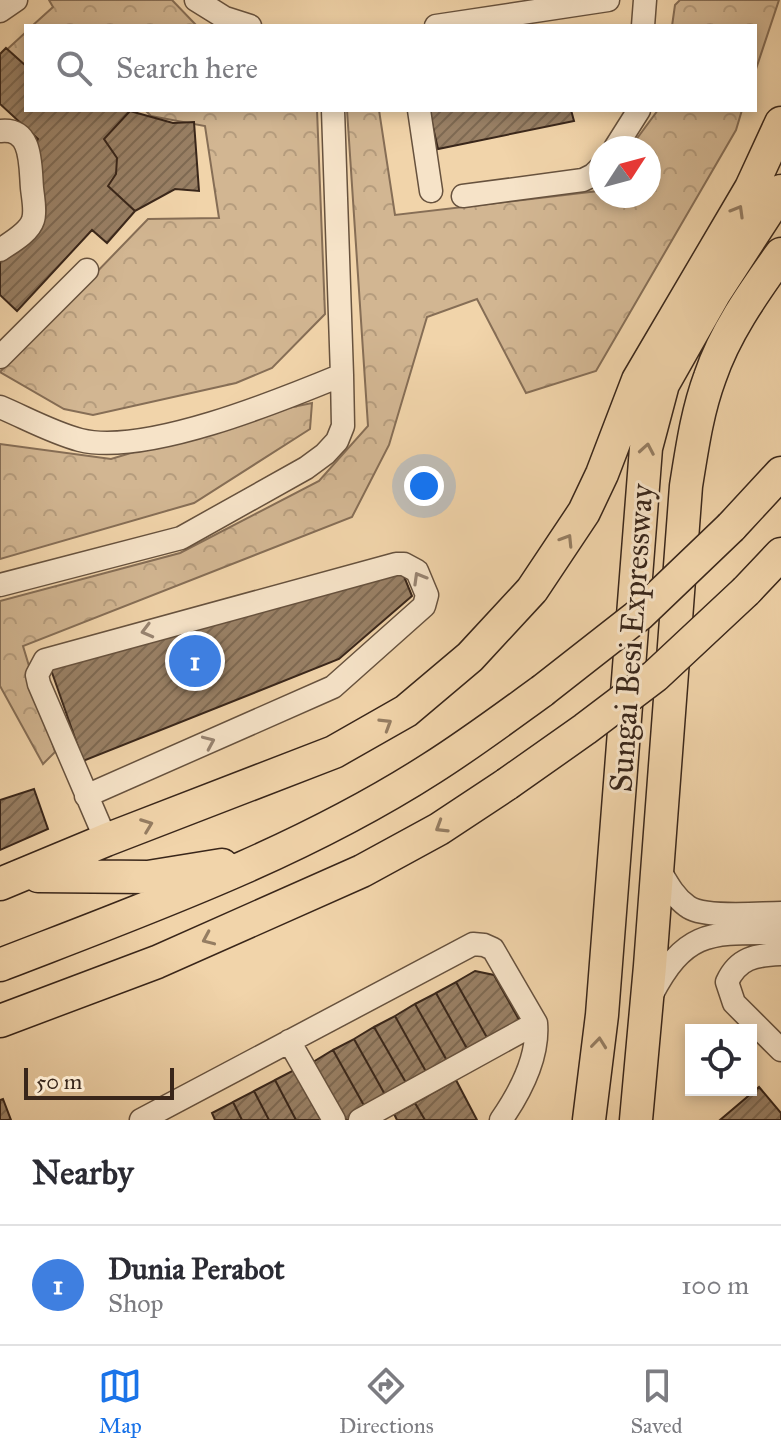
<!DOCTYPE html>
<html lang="en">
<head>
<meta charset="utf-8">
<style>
  body { margin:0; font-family:"IM FELL Great Primer",serif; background:#f2f2f3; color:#2b2b33 }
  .controls { position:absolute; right:24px; bottom:24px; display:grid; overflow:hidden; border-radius:0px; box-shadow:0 4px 12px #0003 }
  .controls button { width:72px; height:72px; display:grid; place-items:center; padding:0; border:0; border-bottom:2px solid #e1e1e2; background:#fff; color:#2b2b33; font:40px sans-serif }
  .compass { position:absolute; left:589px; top:136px; width:72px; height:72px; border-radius:50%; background:#fff; box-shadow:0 4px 12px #0003; rotate:54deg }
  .scale { position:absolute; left:24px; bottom:20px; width:150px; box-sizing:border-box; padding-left:8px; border:4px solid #39261a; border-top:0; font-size:22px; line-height:28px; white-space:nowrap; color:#39261a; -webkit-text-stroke:6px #f6e3c8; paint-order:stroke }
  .you { position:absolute; left:424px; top:486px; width:28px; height:28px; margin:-20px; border:6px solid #fff; border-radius:50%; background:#1a73e8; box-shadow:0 0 0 12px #1a73e833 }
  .badge { display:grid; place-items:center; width:52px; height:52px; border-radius:50%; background:#1a73e8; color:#fff; font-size:26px; font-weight:700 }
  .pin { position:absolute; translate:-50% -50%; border:4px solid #fff; box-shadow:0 2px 8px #0006 }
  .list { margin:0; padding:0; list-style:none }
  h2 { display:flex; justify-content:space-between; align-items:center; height:104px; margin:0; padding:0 32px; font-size:34px }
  h2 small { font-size:26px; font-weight:400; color:#7c7c81 }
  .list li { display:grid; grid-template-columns:52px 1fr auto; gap:24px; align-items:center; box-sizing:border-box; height:120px; padding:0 32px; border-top:2px solid #e1e1e2 }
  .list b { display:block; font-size:30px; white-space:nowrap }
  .list p { margin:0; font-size:26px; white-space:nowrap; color:#7c7c81 }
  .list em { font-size:26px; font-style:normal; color:#7c7c81 }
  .icon { flex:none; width:44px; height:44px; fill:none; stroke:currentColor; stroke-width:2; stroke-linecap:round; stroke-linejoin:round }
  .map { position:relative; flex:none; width:781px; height:1120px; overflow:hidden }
  .search { position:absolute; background:#fff; box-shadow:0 4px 12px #0003; left:24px; right:24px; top:24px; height:88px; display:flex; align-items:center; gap:20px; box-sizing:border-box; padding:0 28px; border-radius:0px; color:#7c7c81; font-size:30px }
  .sheet { height:224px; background:#fff }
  nav { display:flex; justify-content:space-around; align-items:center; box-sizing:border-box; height:112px; border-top:2px solid #e1e1e2; background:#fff; font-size:22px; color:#7c7c81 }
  nav a { display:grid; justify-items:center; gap:4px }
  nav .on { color:#1a73e8 }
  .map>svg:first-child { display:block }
</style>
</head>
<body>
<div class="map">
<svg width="781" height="1120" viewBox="0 0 781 1120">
  <defs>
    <pattern id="forest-crowns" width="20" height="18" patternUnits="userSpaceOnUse" patternTransform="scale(2)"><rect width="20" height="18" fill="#d2b692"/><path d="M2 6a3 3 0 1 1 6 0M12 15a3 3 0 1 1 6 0" fill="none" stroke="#b59c7d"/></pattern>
    <pattern id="building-hatch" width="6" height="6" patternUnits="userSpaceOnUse" patternTransform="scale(2)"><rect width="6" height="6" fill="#998065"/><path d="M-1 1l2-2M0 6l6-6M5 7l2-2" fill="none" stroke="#7e6952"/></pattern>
  </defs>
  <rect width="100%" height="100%" fill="#f1d4aa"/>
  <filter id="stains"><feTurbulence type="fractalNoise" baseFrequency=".0025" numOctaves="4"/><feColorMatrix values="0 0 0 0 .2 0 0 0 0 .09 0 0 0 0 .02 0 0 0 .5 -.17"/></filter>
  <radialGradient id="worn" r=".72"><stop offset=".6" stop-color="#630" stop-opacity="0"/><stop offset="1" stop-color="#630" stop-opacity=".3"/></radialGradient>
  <path fill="url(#forest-crowns)" stroke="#866e56" stroke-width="2" d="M 49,0 L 172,0 L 197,26 L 32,26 L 53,7 Z
    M 680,0 L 779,0 L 755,72 L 755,26 L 672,26 L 675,5 Z
    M 26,32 L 26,80 L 1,55 Z
    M 145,110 L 317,110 L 325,314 L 272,368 L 236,383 L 93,415 L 64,409 L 0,372 L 148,219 L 219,218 L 205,126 L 151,116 Z
    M 347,110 L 379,110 L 395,215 L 598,191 L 601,187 L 601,196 L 649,196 L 649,148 L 630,148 L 658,110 L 742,110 L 736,130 L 596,371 L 526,393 L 477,299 L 427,317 L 389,445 L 352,517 L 23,646 L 55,752 L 43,764 L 0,686 L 0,601 L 180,553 L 319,481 L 368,426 Z
    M 312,403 L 310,429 L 194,503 L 0,559 L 0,444 L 111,459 L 264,413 Z"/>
  <path fill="url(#building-hatch)" stroke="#39261a" stroke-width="2" d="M 6,48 L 26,66 L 26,110 L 130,111 L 104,139 L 117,158 L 116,174 L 108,186 L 135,211 L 107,243 L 92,230 L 17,311 L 0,295 L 0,262 L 40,218 L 25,161 L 38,139 L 0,104 L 0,54 Z
    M 429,110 L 571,110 L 574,121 L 438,149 Z
    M 130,111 L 173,123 L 194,122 L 199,191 L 175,189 L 135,211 L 108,186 L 116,174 L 117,158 L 104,139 Z
    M 399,564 L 412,596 L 339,659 L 83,761 L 49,664 Z
    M 34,789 L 48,829 L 0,850 L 0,800 Z
    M 475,971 L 494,975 L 522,1025 L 490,1043 L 456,982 Z
    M 456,982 L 490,1043 L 470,1054 L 436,993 Z
    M 436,993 L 470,1054 L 450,1066 L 415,1004 Z
    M 415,1004 L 450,1066 L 429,1077 L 395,1016 Z
    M 395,1016 L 429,1077 L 409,1088 L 374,1027 Z
    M 374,1027 L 409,1088 L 388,1100 L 354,1039 Z
    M 354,1039 L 388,1100 L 367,1111 L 333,1050 Z
    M 333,1050 L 367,1111 L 352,1120 L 346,1120 L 313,1062 Z
    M 296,1069 L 323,1120 L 296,1120 L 275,1080 Z
    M 275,1080 L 296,1120 L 269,1120 L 254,1091 Z
    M 456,1080 L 477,1120 L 425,1120 L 415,1103 Z
    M 759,1087 L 781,1113 L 781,1120 L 720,1120 Z
    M 254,1091 L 269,1120 L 242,1120 L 233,1102 Z
    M 3,1099 L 11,1120 L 0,1120 L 0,1100 Z
    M 233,1102 L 242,1120 L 215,1120 L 212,1113 Z
    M 415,1103 L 425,1120 L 397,1120 L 394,1114 Z"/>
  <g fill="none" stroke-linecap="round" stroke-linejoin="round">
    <defs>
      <path id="minor" d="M 196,0 L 225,18 L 250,26
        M 0,11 L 16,0
        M 436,26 L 608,0
        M 643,26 L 645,0
        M 419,110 L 431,191
        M 0,131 C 33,127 30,165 32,188 C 33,198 36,211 33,220 C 29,233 10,243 0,250
        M 615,148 L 639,110
        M 463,196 L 583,180 L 593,175 L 601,167
        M 0,357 L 87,270
        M 0,407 C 26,418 53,433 80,440 C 145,456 279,401 342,375
        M 0,585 L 181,538 L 306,468 L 325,454 L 337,441 L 343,426 L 342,375 L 333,110
        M 86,796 L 333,687 L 424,606 L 427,595 L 417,571 L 404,564 L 396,564 L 45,660 L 37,675 L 39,684 L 106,840
        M 657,866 C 666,881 673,896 687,906 C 703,919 759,913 781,913
        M 781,954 C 755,955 738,958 727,982 L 734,1003 L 781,1050
        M 651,996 C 686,928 712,933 781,933
        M 289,1041 L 334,1120
        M 141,1120 L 473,944 L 484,945 L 493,949 L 536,1023 C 539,1057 519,1094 501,1120
        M 360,1120 L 536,1023"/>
      <path id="highway" d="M 731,527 L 781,473
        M 746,591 L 781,554
        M 38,876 L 148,877 L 222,865
        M 0,884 L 106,840 L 334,752 L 406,711 L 470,657 L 532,590 L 584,512 L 602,474 L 638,380 L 751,188 L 781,123
        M 0,965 C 147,908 298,854 432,768 C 470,744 506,717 542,691
        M 0,1021 L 157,962 L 362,871 L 439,829 L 507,784
        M 589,1120 L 602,1015 L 646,448 L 663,384 L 714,294 L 781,191
        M 636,1120 L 650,966 L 686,486 C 692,449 697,412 710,377 C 725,332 754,292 781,254"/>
    </defs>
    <use href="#minor" stroke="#67523e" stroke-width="25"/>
    <use href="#highway" stroke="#39261a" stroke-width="35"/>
    <use href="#minor" stroke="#f6e3c8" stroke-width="22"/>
    <use href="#highway" stroke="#f1d4aa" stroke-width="32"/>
    <defs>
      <path id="highway-bridge" d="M 542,691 L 639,615 L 731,527
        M 507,784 L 585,729 L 655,676 L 746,591"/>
    </defs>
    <use href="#highway-bridge" stroke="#39261a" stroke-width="35" stroke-linecap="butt"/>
    <use href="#highway-bridge" stroke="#f1d4aa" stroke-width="32"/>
  </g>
  <defs><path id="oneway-chevron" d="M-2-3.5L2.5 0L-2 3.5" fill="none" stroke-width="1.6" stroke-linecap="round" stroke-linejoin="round" transform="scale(2)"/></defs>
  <g stroke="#957d62">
    <use href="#oneway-chevron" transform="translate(738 211) rotate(-60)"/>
    <use href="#oneway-chevron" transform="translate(647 449) rotate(-80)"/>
    <use href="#oneway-chevron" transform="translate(567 540) rotate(-58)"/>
    <use href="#oneway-chevron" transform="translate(386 724) rotate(-32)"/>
    <use href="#oneway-chevron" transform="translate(147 825) rotate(-21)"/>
    <use href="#oneway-chevron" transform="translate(441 827) rotate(148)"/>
    <use href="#oneway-chevron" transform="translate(208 939) rotate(156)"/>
    <use href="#oneway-chevron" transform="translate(599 1043) rotate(-84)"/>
  </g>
  <g stroke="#988471">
    <use href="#oneway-chevron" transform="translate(419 578) rotate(-120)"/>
    <use href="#oneway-chevron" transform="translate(147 631) rotate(165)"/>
    <use href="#oneway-chevron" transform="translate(209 742) rotate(-24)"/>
  </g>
  <g text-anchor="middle" stroke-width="6" stroke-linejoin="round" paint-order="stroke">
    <g font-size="32" fill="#39261a" stroke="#f6e3c8">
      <text transform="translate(631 638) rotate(-86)" y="11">Sungai Besi Expressway</text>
    </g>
  </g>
  <rect width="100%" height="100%" filter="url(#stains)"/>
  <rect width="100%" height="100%" fill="url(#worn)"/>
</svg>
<div class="controls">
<button><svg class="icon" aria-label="locate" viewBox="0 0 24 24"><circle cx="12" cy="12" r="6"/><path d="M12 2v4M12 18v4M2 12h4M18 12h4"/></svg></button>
</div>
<svg class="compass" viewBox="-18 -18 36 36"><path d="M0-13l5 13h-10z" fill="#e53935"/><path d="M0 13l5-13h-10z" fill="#7c7c81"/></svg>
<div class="scale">50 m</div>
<div class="you"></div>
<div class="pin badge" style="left:195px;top:661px;background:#3f7fe0">1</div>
<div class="search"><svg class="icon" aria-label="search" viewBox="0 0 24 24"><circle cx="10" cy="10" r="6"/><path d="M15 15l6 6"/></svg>Search here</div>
</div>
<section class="sheet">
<h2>Nearby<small></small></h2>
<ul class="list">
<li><span class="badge" style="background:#3f7fe0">1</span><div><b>Dunia Perabot</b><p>Shop</p></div><em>100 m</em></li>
</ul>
</section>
<nav>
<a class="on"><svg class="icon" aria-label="map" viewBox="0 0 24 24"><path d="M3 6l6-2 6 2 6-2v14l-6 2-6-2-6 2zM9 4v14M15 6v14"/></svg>Map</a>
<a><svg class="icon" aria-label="directions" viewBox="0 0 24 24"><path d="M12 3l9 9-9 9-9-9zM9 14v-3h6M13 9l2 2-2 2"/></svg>Directions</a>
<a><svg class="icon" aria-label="saved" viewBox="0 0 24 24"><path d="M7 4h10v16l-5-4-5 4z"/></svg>Saved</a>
</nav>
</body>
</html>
